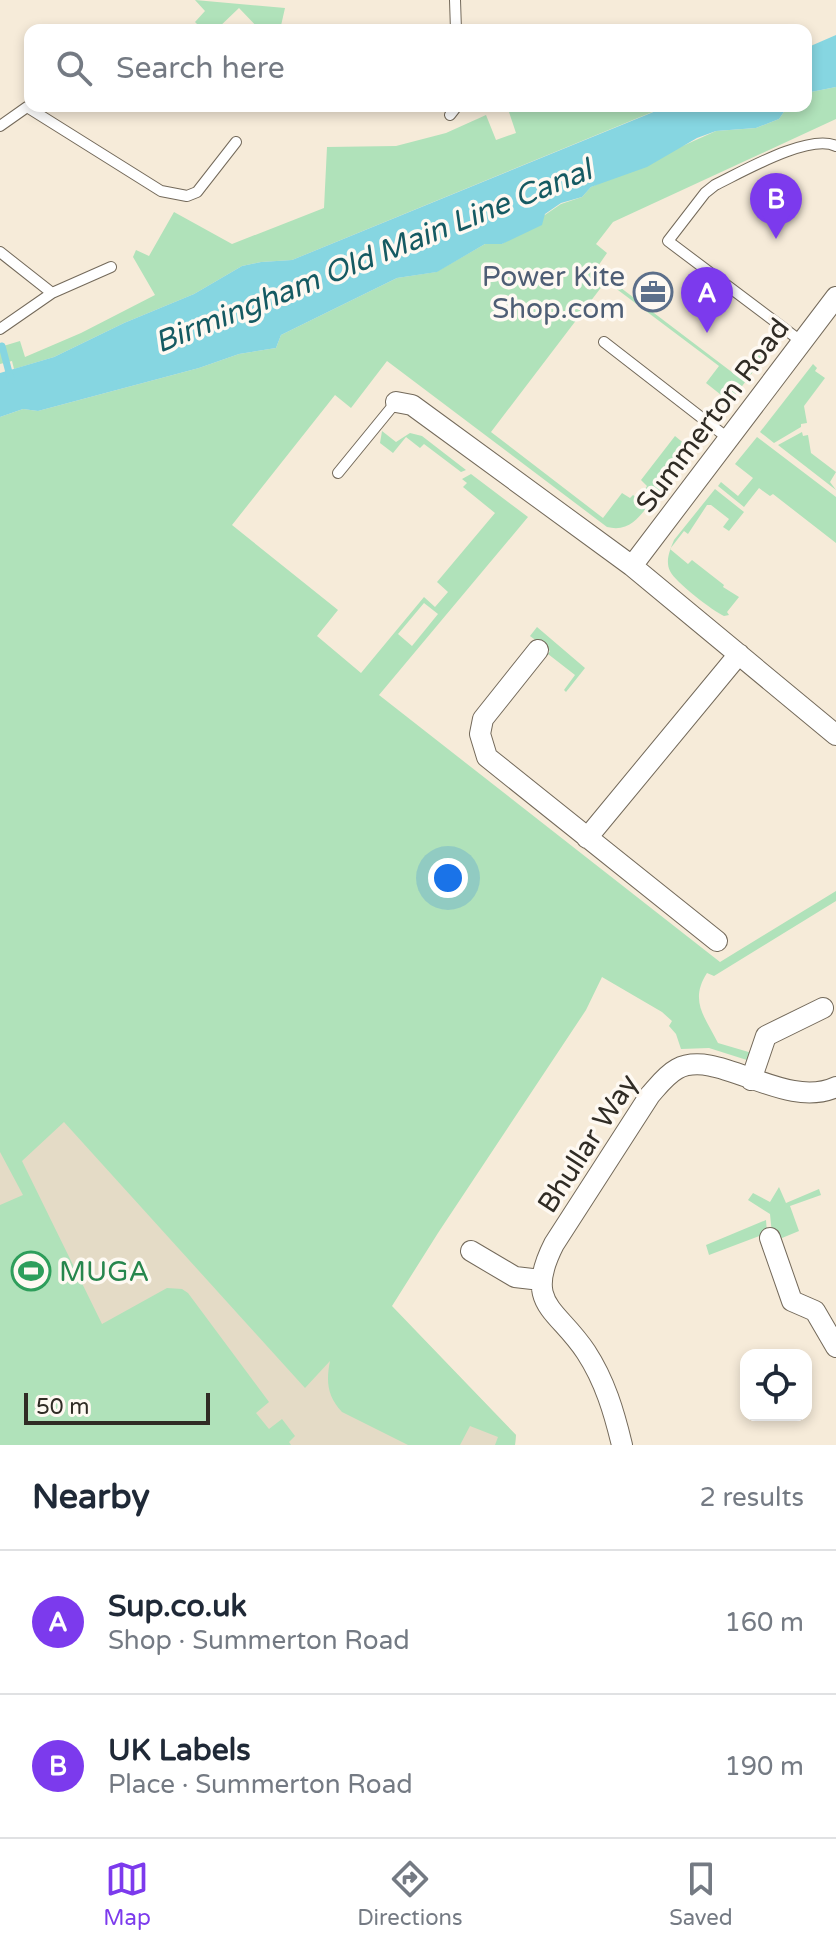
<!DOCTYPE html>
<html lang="en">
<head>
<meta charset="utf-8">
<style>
  body { margin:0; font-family:"Varela Round",sans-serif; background:#f2f2f3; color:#1f2937 }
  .controls { position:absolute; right:24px; bottom:24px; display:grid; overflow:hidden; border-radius:16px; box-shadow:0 4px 12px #0003 }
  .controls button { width:72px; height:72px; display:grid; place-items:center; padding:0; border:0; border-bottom:2px solid #e0e1e3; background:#fff; color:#1f2937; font:40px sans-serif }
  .scale { position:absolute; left:24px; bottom:20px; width:186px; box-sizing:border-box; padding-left:8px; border:4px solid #302c25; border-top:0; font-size:22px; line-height:28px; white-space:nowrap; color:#302c25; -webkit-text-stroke:6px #fef9f2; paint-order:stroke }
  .you { position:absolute; left:448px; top:878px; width:28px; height:28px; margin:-20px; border:6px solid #fff; border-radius:50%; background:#1a73e8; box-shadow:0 0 0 12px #1a73e833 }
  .badge { display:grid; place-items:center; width:52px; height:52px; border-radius:50%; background:#7c3aed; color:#fff; font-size:26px; font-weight:700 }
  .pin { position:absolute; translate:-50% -66px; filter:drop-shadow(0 2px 4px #0008) }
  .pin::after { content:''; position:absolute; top:42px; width:28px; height:24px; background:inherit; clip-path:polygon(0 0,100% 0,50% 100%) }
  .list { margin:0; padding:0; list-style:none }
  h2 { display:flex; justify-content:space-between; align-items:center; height:104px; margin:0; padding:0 32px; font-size:34px }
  h2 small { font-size:26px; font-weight:400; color:#747a83 }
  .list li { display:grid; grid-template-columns:52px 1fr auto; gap:24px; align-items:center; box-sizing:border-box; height:144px; padding:0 32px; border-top:2px solid #e0e1e3 }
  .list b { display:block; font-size:30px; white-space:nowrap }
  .list p { margin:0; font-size:26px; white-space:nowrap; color:#747a83 }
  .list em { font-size:26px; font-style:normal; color:#747a83 }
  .icon { flex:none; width:44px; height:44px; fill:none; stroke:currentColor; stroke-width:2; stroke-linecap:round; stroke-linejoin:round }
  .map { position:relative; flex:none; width:836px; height:1445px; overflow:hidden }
  .search { position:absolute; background:#fff; box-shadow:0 4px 12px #0003; left:24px; right:24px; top:24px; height:88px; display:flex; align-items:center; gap:20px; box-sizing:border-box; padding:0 28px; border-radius:16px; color:#747a83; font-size:30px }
  .sheet { height:392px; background:#fff }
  nav { display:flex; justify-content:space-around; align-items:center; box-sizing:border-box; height:112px; border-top:2px solid #e0e1e3; background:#fff; font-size:22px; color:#747a83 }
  nav a { display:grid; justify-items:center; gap:4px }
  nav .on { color:#7c3aed }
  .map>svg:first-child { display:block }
</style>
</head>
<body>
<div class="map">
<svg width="836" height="1445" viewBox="0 0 836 1445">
  <rect width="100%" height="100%" fill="#f6ebd9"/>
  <path fill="#e4dbc6" d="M 34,1088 L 305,1387 L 384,1302 L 392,1307 L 516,1435 L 515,1445 L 0,1445 L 0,1120 Z"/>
  <path fill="#b0e2ba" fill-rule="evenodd" d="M 195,0 L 285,8 L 280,30 L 260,30 L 239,8 L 216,30 L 203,30 L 195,22 L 205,11 Z
    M 836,87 L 836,119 L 613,222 L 596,244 L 607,253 L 596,269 L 737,376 L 770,334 L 777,340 L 730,402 L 706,383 L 719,366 L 606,281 L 491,432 L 603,518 L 622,493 L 630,498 L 633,495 L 648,506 C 637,520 627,532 607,527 L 387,361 L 351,408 L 335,395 L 232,525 L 338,610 L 317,636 L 361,673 L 424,597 L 435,607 L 448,592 L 437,582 L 495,513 L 463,487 L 467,483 L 462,479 L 471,474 L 528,517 L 379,695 L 720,962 L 836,891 L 836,901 L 714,976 L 707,973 C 689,1001 705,1017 718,1043 L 752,1053 L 750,1061 L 709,1048 L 681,1049 L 676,1034 L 669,1026 L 672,1021 L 662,1012 L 602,977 L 586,1010 L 438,1233 L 392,1306 L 516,1435 L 515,1445 L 495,1445 L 498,1437 L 470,1426 L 460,1445 L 408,1445 L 342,1412 C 327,1396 326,1381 330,1361 L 305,1388 L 64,1122 L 22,1161 L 102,1324 L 167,1288 L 182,1289 L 188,1293 L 269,1402 L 256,1413 L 269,1429 L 282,1419 L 295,1436 L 289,1442 L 291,1445 L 0,1445 L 0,1205 L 23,1195 L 0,1152 L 0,417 L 23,409 L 38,411 L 199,368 L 239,354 L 276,348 L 281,335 L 397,278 L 436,272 L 485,244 L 502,244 L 561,204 L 582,197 L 591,187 L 716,131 L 756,128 L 779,119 L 788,106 L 806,106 L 806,93 ZM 424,603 L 438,614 L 412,646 L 398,634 Z
    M 516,106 L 667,106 L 292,260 L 261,262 L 242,266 L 194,294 L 124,323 L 54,357 L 14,369 L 12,361 L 0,364 L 0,347 L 20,341 L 25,357 L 81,333 L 155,295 L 133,257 L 136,250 L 149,256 L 174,212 L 232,244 L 324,208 L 327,147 L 396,146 L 446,133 L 486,115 L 496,140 L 516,133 L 508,109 Z
    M 813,364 L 817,368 L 815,371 L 825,378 L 804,406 L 807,423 L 801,424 L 801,427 L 774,443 L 760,432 Z
    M 382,431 L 396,442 L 410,433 L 422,436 L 466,470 L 461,472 L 424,444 L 420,448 L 406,437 L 393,453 L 380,443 Z
    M 802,432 L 803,436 L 808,435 L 811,453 L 836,472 L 830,482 L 836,490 L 778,445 Z
    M 675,436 L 692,450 L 652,502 L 642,494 L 647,486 L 641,480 Z
    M 757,437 L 836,497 L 836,543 L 773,494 L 770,496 L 759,488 L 744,507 L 718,486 L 721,482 L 738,496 L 753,478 L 735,464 Z
    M 715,489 L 744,512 L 729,531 L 723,527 L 729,519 L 711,505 L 707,505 L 688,534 L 684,531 L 670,549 L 688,564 L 692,560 L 724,585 L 723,587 L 739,597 L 727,612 L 729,615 L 724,616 C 713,611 675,582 670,571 C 665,561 670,550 674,540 Z
    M 537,627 L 585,668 L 566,692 L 564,690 L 575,675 L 548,654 L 550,651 L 530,636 Z
    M 779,1187 L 786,1203 L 819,1189 L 821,1195 L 790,1206 L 799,1231 L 782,1238 L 772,1234 L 770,1214 L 748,1200 L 753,1193 L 770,1202 Z
    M 766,1220 L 767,1233 L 709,1255 L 706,1245 Z"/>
  <path fill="#86d6e1" d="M 836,35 L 836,87 L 806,93 L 806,48 Z
    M 668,106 L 788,106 L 779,119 L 756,128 L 716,131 L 697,138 L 647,167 L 591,187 L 582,197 L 561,203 L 545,214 L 542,225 L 502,244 L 485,244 L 437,272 L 397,278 L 281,335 L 276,348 L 239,354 L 199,368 L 38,411 L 23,409 L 0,417 L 0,373 L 54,357 L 124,323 L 194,294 L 242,266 L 261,262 L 292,260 Z"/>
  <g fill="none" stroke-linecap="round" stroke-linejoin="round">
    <path stroke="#86d6e1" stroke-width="7" d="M 2,346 L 11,380"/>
    <defs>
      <path id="lane" d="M 455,0 L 456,30
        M 450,115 L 457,106
        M 0,126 L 27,107 L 161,191 L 187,196 L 197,192 L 236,142
        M 0,252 L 52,293
        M 0,329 L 52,293 L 111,267
        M 604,342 L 729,439
        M 802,342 L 668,241 L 705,193 L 715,185 C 742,172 809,133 836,146
        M 338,473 L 396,402"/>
      <path id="street" d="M 396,402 L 412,405 L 632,566 L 836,297
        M 632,566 L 836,735
        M 538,650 L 483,719 L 480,734 L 487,757 L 717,941
        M 587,838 L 739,654
        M 751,1080 L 766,1036 L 823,1008
        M 770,1238 L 792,1301 L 815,1311 L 836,1347
        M 471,1251 L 515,1277 L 541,1280
        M 622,1445 C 614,1412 605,1381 586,1352 C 557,1308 523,1305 554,1244 L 650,1095 C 658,1086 666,1075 677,1069 C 717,1047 784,1111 836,1087"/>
    </defs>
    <use href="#lane" stroke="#73695a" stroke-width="12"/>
    <use href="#street" stroke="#73695a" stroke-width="22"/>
    <use href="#lane" stroke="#fff" stroke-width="10"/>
    <use href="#street" stroke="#fff" stroke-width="20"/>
  </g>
  <defs>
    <symbol id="office-ring" viewBox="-11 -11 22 22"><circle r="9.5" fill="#fef9f2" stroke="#5c6f8a" stroke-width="1.5"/><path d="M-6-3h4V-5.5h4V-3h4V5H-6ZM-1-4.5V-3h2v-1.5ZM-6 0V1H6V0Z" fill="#5c6f8a"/></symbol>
    <symbol id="stadium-ring" viewBox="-11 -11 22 22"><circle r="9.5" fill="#fef9f2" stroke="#2e9e5b" stroke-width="1.5"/><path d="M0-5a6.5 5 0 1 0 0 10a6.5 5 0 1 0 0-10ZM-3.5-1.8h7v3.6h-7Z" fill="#2e9e5b"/></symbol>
  </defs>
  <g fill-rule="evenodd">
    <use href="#office-ring" x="631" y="270" width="44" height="44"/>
    <use href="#stadium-ring" x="9" y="1249" width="44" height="44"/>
  </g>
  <g text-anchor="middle" stroke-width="7" stroke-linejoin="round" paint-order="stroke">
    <g font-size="28" fill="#4e5e75" stroke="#fef9f2" text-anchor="end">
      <text x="625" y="286">Power Kite<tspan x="625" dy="32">Shop.com</tspan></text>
    </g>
    <g font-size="28" fill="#302c25" stroke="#fef9f2">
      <text transform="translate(712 415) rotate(-53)" y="10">Summerton Road</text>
      <text transform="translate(587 1143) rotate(-57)" y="10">Bhullar Way</text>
    </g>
    <g font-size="28" fill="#27864d" stroke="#fef9f2" text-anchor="start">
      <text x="59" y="1281">MUGA</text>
    </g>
    <g font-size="30" font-style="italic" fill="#155a62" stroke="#fef9f2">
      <text transform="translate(373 256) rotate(-22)" y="10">Birmingham Old Main Line Canal</text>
    </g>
  </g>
</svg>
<div class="controls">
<button><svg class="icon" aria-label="locate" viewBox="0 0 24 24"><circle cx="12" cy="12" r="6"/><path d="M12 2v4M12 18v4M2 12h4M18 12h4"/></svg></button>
</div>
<div class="scale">50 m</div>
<div class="you"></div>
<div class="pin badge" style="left:707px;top:333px">A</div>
<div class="pin badge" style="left:776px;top:239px">B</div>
<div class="search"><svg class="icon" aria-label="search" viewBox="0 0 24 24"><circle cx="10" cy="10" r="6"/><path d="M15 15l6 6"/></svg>Search here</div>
</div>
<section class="sheet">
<h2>Nearby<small>2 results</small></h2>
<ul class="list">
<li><span class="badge">A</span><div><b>Sup.co.uk</b><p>Shop · Summerton Road</p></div><em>160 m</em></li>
<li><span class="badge">B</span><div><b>UK Labels</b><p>Place · Summerton Road</p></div><em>190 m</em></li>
</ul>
</section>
<nav>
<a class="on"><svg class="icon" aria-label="map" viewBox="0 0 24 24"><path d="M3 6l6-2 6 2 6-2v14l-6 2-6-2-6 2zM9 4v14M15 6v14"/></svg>Map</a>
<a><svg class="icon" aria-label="directions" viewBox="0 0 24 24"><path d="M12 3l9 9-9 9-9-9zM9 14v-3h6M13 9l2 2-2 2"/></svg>Directions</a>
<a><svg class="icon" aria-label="saved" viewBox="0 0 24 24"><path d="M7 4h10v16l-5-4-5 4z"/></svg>Saved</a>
</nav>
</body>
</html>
